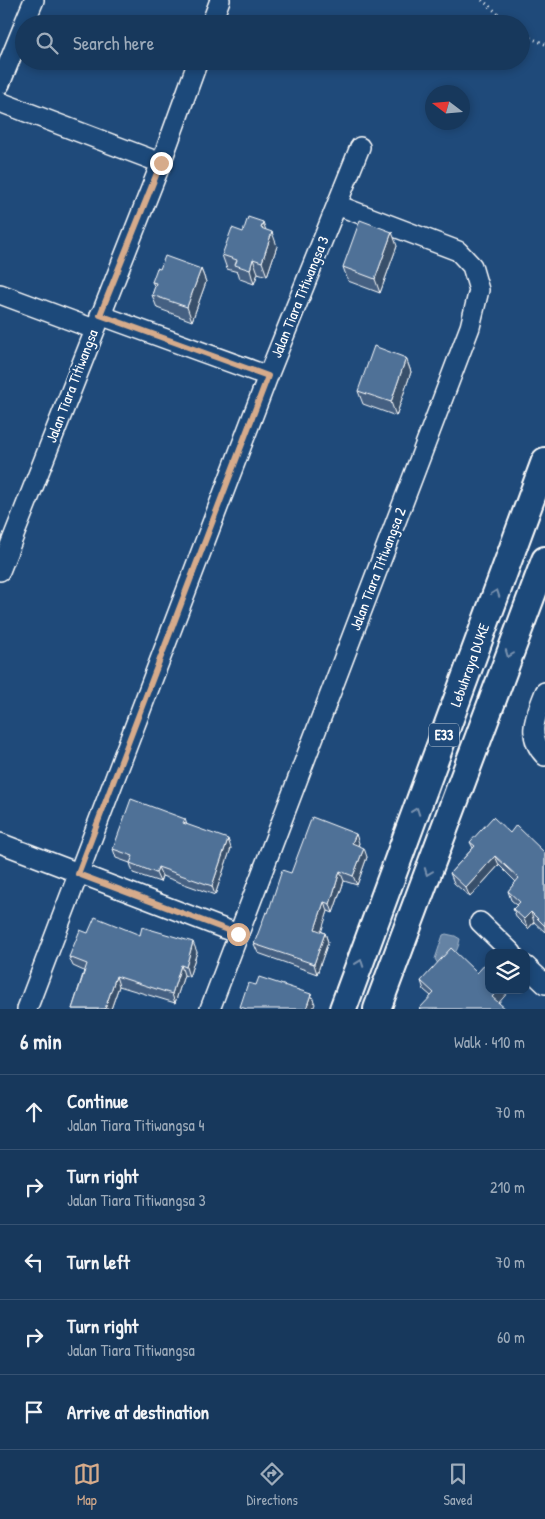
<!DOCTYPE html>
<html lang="en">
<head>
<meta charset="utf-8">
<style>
  body { margin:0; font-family:"Patrick Hand",sans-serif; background:#203f62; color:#f1f3f6 }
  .controls { position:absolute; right:15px; bottom:15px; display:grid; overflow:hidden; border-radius:10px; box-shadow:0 2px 8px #0003 }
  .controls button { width:45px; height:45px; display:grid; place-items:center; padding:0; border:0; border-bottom:1px solid #365272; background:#17385c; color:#f1f3f6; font:25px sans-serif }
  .compass { position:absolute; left:425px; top:85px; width:45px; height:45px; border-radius:50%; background:#17385c; box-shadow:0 2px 8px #0003; rotate:286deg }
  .stop { position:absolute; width:15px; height:15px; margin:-11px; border:4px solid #d6ab8b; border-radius:50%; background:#fff }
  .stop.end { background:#d6ab8b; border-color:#fff; box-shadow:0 1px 5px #0008 }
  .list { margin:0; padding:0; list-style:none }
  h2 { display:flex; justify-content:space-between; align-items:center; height:65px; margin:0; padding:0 20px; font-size:21px }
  h2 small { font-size:16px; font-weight:400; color:#9eacbb }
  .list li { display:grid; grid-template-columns:32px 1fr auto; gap:15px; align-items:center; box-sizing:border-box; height:75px; padding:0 20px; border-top:1px solid #365272 }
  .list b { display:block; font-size:19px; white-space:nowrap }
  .list p { margin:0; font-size:16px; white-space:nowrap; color:#9eacbb }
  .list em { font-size:16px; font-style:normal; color:#9eacbb }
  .icon { flex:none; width:28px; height:28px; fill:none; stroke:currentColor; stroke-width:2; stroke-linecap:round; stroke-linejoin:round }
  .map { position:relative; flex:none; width:545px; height:1009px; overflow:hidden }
  .search { position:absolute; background:#17385c; box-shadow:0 2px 8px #0003; left:15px; right:15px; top:15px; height:55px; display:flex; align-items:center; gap:12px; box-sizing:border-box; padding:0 18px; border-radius:28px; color:#9eacbb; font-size:19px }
  .sheet { height:440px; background:#17385c }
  nav { display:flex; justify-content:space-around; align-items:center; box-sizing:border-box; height:70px; border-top:1px solid #365272; background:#17385c; font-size:14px; color:#9eacbb }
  nav a { display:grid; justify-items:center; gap:2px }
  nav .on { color:#d6ab8b }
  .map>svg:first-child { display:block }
</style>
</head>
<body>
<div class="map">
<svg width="545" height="1009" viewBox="0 0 545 1009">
  <rect width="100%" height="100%" fill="#1f4a7a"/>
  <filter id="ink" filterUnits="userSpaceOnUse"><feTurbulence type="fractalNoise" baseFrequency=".02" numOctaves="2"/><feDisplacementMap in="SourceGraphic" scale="10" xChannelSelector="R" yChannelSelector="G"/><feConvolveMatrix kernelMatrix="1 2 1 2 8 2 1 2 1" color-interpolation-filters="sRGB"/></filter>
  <g filter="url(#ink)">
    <path fill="#6583a4" stroke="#a3b5c8" d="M 446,934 L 455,936 L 460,939 C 457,955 452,958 438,964 L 435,959 L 443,935 Z"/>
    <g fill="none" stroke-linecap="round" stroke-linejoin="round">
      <defs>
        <path id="minor" d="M 24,24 L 34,0
          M 211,24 L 220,0
          M 0,84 L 24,25
          M 0,102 L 161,163
          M 0,294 L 94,329
          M 100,315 L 268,376
          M 0,571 L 161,163 L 198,61
          M 545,692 C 536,716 525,735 545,756
          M 0,843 L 238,934
          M 480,922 L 512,953
          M 526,966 L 545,984
          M 27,1009 L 268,376 L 360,147
          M 210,1009 L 470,327 L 479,290 L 472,266 L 458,251 L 337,205"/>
        <path id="highway" d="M 343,1009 L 545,461
          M 377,1009 L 545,560"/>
      </defs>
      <use href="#minor" stroke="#fff" stroke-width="22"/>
      <use href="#highway" stroke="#fff" stroke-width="30"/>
      <path stroke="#fff" stroke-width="3" stroke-dasharray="1 4" stroke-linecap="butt" d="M 482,0 L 510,24
        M 521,34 L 545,44"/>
      <use href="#minor" stroke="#1f4a7a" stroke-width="19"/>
      <use href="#highway" stroke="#1f4a7a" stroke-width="26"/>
    </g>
    <path fill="#456182" stroke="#fff" d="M 265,230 L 277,246 L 267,276 L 258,273 L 254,284 L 240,279 L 238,272 L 227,269 L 222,255 L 243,232 Z
      M 397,246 L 380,293 L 348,281 L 343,267 Z
      M 160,269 L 201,269 L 206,282 L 192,321 L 157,308 L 152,295 L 155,287 L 152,282 Z
      M 406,358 L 411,372 L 396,416 L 363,404 L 358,391 Z
      M 185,819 L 187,825 L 231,848 L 215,895 L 162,876 L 160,882 L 133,873 L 130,863 L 116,858 L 113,849 Z
      M 510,833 L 545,853 L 545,932 L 534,922 L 528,929 L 517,918 L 513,909 L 517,905 L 511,900 L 508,891 L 516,882 L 499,865 L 470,897 L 454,883 L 450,873 L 473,848 L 470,842 Z
      M 359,843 L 358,846 L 367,857 L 357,885 L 344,881 L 333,913 L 328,911 L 321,931 L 325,933 L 328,942 L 317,974 L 258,953 L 254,944 L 268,913 L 291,873 Z
      M 88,933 L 140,935 L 197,952 L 189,977 L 184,975 L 175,1003 L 119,986 L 111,1009 L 72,1009 L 84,971 L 73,966 L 69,957 Z
      M 421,981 L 499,1003 L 431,996 L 424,990 Z"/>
    <path fill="#384f6a" stroke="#fff" d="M 263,222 L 268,236 L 261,228 Z
      M 272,232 L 277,246 L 267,276 L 262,262 Z
      M 392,232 L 397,246 L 380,293 L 375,279 Z
      M 253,259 L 258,273 L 254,284 L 250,270 Z
      M 201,269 L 206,282 L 192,321 L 187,307 Z
      M 406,358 L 411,372 L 396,416 L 391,402 Z
      M 356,834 L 359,843 L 355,853 L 352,843 Z
      M 228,839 L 231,848 L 215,895 L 212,886 Z
      M 364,848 L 367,857 L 357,885 L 353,876 Z
      M 495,856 L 499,865 L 470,897 L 466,888 Z
      M 158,867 L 162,876 L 160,882 L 156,873 Z
      M 340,871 L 344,881 L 333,913 L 330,904 Z
      M 324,902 L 328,911 L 319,939 L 315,929 Z
      M 531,912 L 534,922 L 528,929 L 524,919 Z
      M 325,933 L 328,942 L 317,974 L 314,964 Z
      M 193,942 L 197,952 L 189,977 L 186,967 Z
      M 181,965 L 184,975 L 175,1003 L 172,994 Z
      M 116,976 L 119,986 L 111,1009 L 105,1009 Z
      M 498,990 L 510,990 L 496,1006 L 492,997 Z
      M 311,994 L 315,1004 L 313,1009 L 306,1009 Z"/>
    <path fill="#507197" stroke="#fff" d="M 248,217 L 263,222 L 261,228 L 272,232 L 262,262 L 253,259 L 250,270 L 235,265 L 237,260 L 222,255 L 232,228 L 243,232 Z
      M 360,220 L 392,232 L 375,279 L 343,267 Z
      M 165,256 L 201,269 L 187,307 L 152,295 L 156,283 L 152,282 L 157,268 L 160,269 Z
      M 374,346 L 406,358 L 391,402 L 358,391 Z
      M 131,799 L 185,819 L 183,823 L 228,839 L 212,886 L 158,867 L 156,873 L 130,863 L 133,856 L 113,849 Z
      M 312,817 L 356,834 L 352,843 L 364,848 L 353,876 L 340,871 L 330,904 L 324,902 L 315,929 L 325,933 L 314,964 L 254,944 L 266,912 L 268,913 L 282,870 L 291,873 Z
      M 493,817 L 510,833 L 516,825 L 545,853 L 545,926 L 531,912 L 524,919 L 513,909 L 520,902 L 508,891 L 519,878 L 495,856 L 466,888 L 450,873 L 475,846 L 470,842 Z
      M 95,917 L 140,935 L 142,927 L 193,942 L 186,967 L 181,965 L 172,994 L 116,976 L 105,1009 L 72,1009 L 87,964 L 69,957 L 80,930 L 88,933 Z
      M 451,948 L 477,973 L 489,960 L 489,990 L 498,990 L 492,997 L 506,1009 L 419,1009 L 434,993 L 421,981 Z
      M 259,977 L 311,994 L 306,1009 L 247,1009 L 240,1007 L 248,983 L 256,985 Z"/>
    <defs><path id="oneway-chevron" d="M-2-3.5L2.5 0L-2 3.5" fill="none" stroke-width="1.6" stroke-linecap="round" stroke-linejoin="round" transform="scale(1.25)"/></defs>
    <g stroke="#7992af">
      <use href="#oneway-chevron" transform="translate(496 593) rotate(-70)"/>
      <use href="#oneway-chevron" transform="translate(509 654) rotate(111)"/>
      <use href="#oneway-chevron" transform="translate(416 811) rotate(-70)"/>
      <use href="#oneway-chevron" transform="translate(428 872) rotate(111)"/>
      <use href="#oneway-chevron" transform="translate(360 963) rotate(-70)"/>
    </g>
  </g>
  <g fill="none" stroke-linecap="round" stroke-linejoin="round" filter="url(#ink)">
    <path stroke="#d6ab8b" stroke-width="6" d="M 161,163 L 100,315 L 268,376 L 78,874 L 238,934"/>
  </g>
  <g text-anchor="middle" stroke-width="5" stroke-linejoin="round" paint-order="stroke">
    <rect fill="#1f4a7a" stroke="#bcc9d7" stroke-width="1" x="429" y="723.5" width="30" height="23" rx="4"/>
    <g font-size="14" font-weight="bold" fill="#fff">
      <text x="444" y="740">E33</text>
    </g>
    <g font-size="15" fill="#fff" stroke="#1f4a7a">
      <text transform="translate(300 297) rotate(-68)" y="5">Jalan Tiara Titiwangsa 3</text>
      <text transform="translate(72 386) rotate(-69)" y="5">Jalan Tiara Titiwangsa</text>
      <text transform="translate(378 569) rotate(-69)" y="5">Jalan Tiara Titiwangsa 2</text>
      <text transform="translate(470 665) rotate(-70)" y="5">Lebuhraya DUKE</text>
    </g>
  </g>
</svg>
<div class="controls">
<button><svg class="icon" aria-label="layers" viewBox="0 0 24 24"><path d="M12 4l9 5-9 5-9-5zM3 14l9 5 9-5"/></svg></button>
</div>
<svg class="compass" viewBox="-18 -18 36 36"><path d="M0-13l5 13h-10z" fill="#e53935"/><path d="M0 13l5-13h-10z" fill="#9eacbb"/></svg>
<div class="stop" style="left:238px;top:934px"></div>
<div class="stop end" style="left:161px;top:163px"></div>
<div class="search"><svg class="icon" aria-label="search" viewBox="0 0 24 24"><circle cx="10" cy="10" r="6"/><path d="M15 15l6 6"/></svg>Search here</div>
</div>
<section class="sheet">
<h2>6 min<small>Walk · 410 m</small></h2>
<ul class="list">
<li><svg class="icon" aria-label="ahead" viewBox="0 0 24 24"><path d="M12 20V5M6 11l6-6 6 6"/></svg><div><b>Continue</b><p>Jalan Tiara Titiwangsa 4</p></div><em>70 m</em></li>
<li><svg class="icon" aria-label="right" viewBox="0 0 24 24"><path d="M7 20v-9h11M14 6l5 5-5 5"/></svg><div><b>Turn right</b><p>Jalan Tiara Titiwangsa 3</p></div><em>210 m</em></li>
<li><svg class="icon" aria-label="left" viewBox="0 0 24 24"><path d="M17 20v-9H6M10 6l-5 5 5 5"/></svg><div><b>Turn left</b></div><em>70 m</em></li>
<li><svg class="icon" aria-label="right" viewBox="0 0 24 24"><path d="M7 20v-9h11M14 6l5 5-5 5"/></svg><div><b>Turn right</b><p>Jalan Tiara Titiwangsa</p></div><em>60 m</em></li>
<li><svg class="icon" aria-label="arrive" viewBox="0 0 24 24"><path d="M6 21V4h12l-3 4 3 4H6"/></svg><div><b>Arrive at destination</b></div></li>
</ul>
</section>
<nav>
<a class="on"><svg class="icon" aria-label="map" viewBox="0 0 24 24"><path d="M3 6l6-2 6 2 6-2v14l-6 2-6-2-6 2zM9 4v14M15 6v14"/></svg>Map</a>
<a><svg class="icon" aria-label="directions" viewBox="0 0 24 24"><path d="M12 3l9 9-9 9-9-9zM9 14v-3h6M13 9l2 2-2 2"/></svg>Directions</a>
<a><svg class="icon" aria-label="saved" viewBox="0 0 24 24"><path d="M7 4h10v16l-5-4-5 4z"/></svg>Saved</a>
</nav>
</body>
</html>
